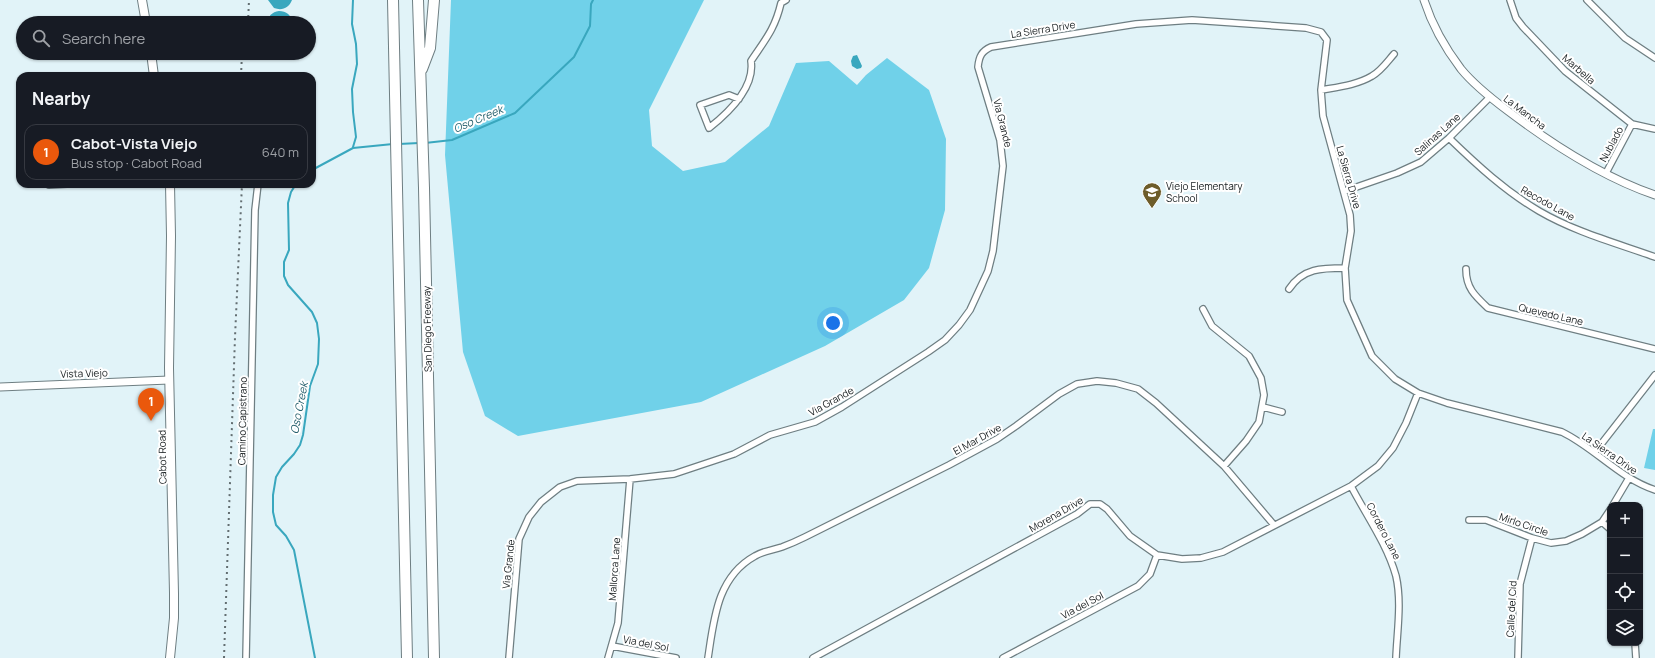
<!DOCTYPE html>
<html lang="en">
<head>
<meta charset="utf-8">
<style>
  body { margin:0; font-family:Manrope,sans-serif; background:#20242c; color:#f1f3f6 }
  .controls { position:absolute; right:12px; bottom:12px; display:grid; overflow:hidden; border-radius:8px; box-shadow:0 1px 3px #0004 }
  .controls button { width:36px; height:36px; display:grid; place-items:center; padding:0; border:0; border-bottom:1px solid #363941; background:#171b24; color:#f1f3f6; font:20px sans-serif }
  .you { position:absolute; left:833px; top:323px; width:14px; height:14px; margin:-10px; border:3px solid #fff; border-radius:50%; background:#1a73e8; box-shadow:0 0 0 6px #1a73e833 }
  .badge { display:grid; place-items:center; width:26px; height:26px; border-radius:50%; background:#ea580c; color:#fff; font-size:13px; font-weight:700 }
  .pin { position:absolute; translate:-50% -33px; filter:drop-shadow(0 1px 2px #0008) }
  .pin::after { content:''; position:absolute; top:21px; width:14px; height:12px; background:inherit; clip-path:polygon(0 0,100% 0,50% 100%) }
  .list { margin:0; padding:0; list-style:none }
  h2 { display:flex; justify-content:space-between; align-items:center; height:52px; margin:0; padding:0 16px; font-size:17px }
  h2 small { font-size:13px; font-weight:400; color:#9ea1a6 }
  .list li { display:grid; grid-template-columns:26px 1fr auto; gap:12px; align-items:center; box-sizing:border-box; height:56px; margin:0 8px 8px; padding:0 8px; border:1px solid #363941; border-radius:12px }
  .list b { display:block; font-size:15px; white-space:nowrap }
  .list p { margin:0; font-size:13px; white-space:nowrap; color:#9ea1a6 }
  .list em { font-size:13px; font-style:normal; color:#9ea1a6 }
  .icon { flex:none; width:22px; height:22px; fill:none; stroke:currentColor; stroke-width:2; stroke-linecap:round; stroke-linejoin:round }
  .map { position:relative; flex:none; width:1655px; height:658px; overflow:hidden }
  .search { position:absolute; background:#171b24; box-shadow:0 1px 3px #0004; left:16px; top:16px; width:300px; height:44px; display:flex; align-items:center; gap:10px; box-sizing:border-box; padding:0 14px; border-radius:22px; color:#9ea1a6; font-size:15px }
  .panel { position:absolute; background:#171b24; box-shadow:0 1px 3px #0004; left:16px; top:72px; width:300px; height:116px; border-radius:12px }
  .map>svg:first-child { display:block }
</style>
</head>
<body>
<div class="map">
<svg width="1655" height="658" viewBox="0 0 1655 658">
  <rect width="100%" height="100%" fill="#e1f3f8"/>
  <path fill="#70d1e9" d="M 451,0 L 704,0 L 649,110 L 652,146 L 683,171 L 725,162 L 769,126 L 796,63 L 829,61 L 857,85 L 866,75 L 887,58 L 929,90 L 946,139 L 945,210 L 929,268 L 904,300 L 825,346 L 701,402 L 518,436 L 485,416 L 463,352 L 445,155 Z
    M 1653,429 L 1655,429 L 1655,470 L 1644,468 Z"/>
  <path fill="#39a7be" d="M 268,0 L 292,0 C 289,8 282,11 274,8 Z
    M 279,11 C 286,11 292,15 292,23 L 267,23 C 268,16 272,12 279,11 Z
    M 857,55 L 862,66 L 861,68 L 857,69 L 852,66 L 851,61 L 853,56 Z"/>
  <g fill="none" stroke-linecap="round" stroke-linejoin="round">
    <path stroke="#39a7be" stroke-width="2" d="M 425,143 L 452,140 L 515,113 L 574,57 L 590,26 L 591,4 L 593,0
      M 399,144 L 419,143
      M 353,147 L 356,137 L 353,112 L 352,89 L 357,64 L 356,44 L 352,24 L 353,0
      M 312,170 L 353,148 L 393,144
      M 296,184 L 291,192 L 288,203 L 289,250 L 284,262 L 284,276 L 288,285 L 312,312 L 317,323 L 319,339 L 318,364 L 310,386 L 303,435 L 300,445 L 294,454 L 282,467 L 276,477 L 273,495 L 273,512 L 276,525 L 286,536 L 294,550 L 315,658"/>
    <defs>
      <path id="minor" d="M 1510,0 L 1516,18 L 1523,27 L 1565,71 L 1632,124 L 1655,129
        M 1587,0 L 1625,38 L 1655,58
        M 1321,90 C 1338,87 1357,85 1372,76 C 1381,71 1387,62 1394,54
        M 739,99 L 729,95 L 700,105 L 709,128 C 728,113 755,88 751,61 C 765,40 775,29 781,3 L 786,0
        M 1449,138 C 1477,165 1505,191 1539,211 C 1575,232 1616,243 1655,257
        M 1606,173 L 1632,124
        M 49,185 L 67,184
        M 1345,191 L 1397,173 L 1421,162 L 1449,138 L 1490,97
        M 1466,269 C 1466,288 1475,296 1488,308 L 1655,349
        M 1289,289 C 1303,268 1322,268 1345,268
        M 1203,309 L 1212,326 L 1249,356 L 1261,378 L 1264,395 L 1259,422 L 1246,441 L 1224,466
        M 1263,407 L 1282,412
        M 1595,452 L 1655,375
        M 1351,486 C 1366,515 1387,544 1396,576 C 1402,602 1397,632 1396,658
        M 1613,505 L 1629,478
        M 1469,520 L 1486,520 L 1532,538 L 1551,543 L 1566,541 L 1582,534 L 1602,522 L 1610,510
        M 1602,522 L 1610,529
        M 1635,643 L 1636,658
        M 612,646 L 676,658
        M 246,658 L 255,210 L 258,184
        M 509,658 L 519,539 L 529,517 L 541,502 L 560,487 L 577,481 L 630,479 L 674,474 L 734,454 L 770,435 L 815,422 L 842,407 L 928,352 L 945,340 L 959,325 L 970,310 L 988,271 L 993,251 L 1003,166 L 1000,140 L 978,67 C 979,56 982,51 991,47 L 1136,24 L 1192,20 L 1306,28 L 1321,32 L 1327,40 L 1321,90 L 1323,116 L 1350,215 L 1351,231 L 1345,268 L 1347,300 L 1372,356 L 1395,379 L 1418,393 L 1447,403 L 1562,432 C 1595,448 1619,478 1655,490
        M 608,658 L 618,623 L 630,479
        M 708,658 C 714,619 717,577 755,556 C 763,551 773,550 782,547 C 790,544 797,541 805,537 L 949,465 L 997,439 L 1016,426 L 1059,394 L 1077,384 L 1097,381 L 1116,383 L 1138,389 L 1156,403 L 1224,466 L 1274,525
        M 813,658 L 1077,514 L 1090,504 L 1100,504 L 1107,509 L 1130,536 L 1157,555 L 1182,559 L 1201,558 L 1223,552 L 1351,486 L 1378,466 L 1393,448 L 1406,423 L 1418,393
        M 1003,658 L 1138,586 L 1150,574 L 1157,555
        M 1518,658 L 1520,584 L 1532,538"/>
      <path id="tertiary" d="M 1424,0 C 1432,25 1445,48 1461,69 C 1474,85 1492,99 1508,111 C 1553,145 1602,177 1655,195
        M 0,387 L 169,380"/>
      <path id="secondary" d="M 142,0 L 146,23
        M 151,53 L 154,76
        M 170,184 L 171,236 L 169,368 L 174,593 L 174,618 L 170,658"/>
      <path id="motorway" d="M 393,0 L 407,658
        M 418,0 L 424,188 L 434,658
        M 422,69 L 430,48 L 434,0"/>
    </defs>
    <use href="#minor" stroke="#6e7e82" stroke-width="8"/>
    <use href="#tertiary" stroke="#6e7e82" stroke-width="9"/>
    <use href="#secondary" stroke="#6e7e82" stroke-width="10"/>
    <use href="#motorway" stroke="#6e7e82" stroke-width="12"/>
    <use href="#minor" stroke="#fff" stroke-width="5.5"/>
    <use href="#tertiary" stroke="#fff" stroke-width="7"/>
    <use href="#secondary" stroke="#fff" stroke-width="8"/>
    <use href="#motorway" stroke="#fff" stroke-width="10"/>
    <path stroke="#636e71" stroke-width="2" stroke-dasharray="2 4" stroke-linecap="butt" d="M 248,23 L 249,0
      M 241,76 L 242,53
      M 224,658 L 235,337 L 242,184"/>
  </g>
  <defs>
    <symbol id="school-pin" viewBox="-11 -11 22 30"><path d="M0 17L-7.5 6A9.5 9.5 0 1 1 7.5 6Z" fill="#6d5c2a" stroke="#fff"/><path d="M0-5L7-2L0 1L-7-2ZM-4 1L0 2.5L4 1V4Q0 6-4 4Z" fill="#fff"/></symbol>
  </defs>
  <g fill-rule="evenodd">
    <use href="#school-pin" x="1141" y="181" width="22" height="30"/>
  </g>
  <g text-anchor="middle" stroke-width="4" stroke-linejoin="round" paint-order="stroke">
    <g font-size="10" fill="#171d1f" stroke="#fff">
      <text transform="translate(1043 29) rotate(-9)" y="4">La Sierra Drive</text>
      <text transform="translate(1579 69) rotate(41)" y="4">Marbella</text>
      <text transform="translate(1525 112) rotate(37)" y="4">La Mancha</text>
      <text transform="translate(1003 123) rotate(76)" y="4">Via Grande</text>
      <text transform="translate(1437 134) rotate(-42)" y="4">Salinas Lane</text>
      <text transform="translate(1611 144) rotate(-62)" y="4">Nublado</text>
      <text transform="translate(1349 177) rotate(74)" y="4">La Sierra Drive</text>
      <text transform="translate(1548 203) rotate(29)" y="4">Recodo Lane</text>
      <text transform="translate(1551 314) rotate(13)" y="4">Quevedo Lane</text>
      <text transform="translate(427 329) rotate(-91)" y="4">San Diego Freeway</text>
      <text transform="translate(84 373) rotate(-2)" y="4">Vista Viejo</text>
      <text transform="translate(831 401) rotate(-29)" y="4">Via Grande</text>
      <text transform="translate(242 421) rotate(-89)" y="4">Camino Capistrano</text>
      <text transform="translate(977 439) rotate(-29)" y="4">El Mar Drive</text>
      <text transform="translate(1610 453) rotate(35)" y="4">La Sierra Drive</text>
      <text transform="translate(162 457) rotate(-91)" y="4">Cabot Road</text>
      <text transform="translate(1056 514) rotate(-30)" y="4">Morena Drive</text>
      <text transform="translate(1524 524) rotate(19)" y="4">Mirlo Circle</text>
      <text transform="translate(1384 531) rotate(63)" y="4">Cordero Lane</text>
      <text transform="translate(508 564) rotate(-84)" y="4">Via Grande</text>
      <text transform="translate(614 569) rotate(-86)" y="4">Mallorca Lane</text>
      <text transform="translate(1082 605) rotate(-28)" y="4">Via del Sol</text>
      <text transform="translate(1511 609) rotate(-87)" y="4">Calle del Cid</text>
      <text transform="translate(646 643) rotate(11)" y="4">Via del Sol</text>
    </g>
    <g font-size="10" fill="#171d1f" stroke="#fff" text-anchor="start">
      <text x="1166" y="190">Viejo Elementary<tspan x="1166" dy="12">School</tspan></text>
    </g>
    <g font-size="11" font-style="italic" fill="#26606d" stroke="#fff">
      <text transform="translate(478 119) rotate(-23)" y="4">Oso Creek</text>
      <text transform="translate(299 408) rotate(-79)" y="4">Oso Creek</text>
    </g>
  </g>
</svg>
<div class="controls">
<button>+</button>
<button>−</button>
<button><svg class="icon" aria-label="locate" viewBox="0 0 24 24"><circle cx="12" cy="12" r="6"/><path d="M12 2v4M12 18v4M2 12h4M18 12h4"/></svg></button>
<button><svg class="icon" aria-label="layers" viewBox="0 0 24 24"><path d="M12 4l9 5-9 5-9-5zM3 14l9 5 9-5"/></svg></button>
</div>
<div class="you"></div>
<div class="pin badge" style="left:151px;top:421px">1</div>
<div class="search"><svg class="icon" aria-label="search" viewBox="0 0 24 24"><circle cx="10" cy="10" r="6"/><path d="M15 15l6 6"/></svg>Search here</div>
<section class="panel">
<h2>Nearby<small></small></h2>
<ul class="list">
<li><span class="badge">1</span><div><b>Cabot-Vista Viejo</b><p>Bus stop · Cabot Road</p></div><em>640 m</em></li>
</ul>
</section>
</div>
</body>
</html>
